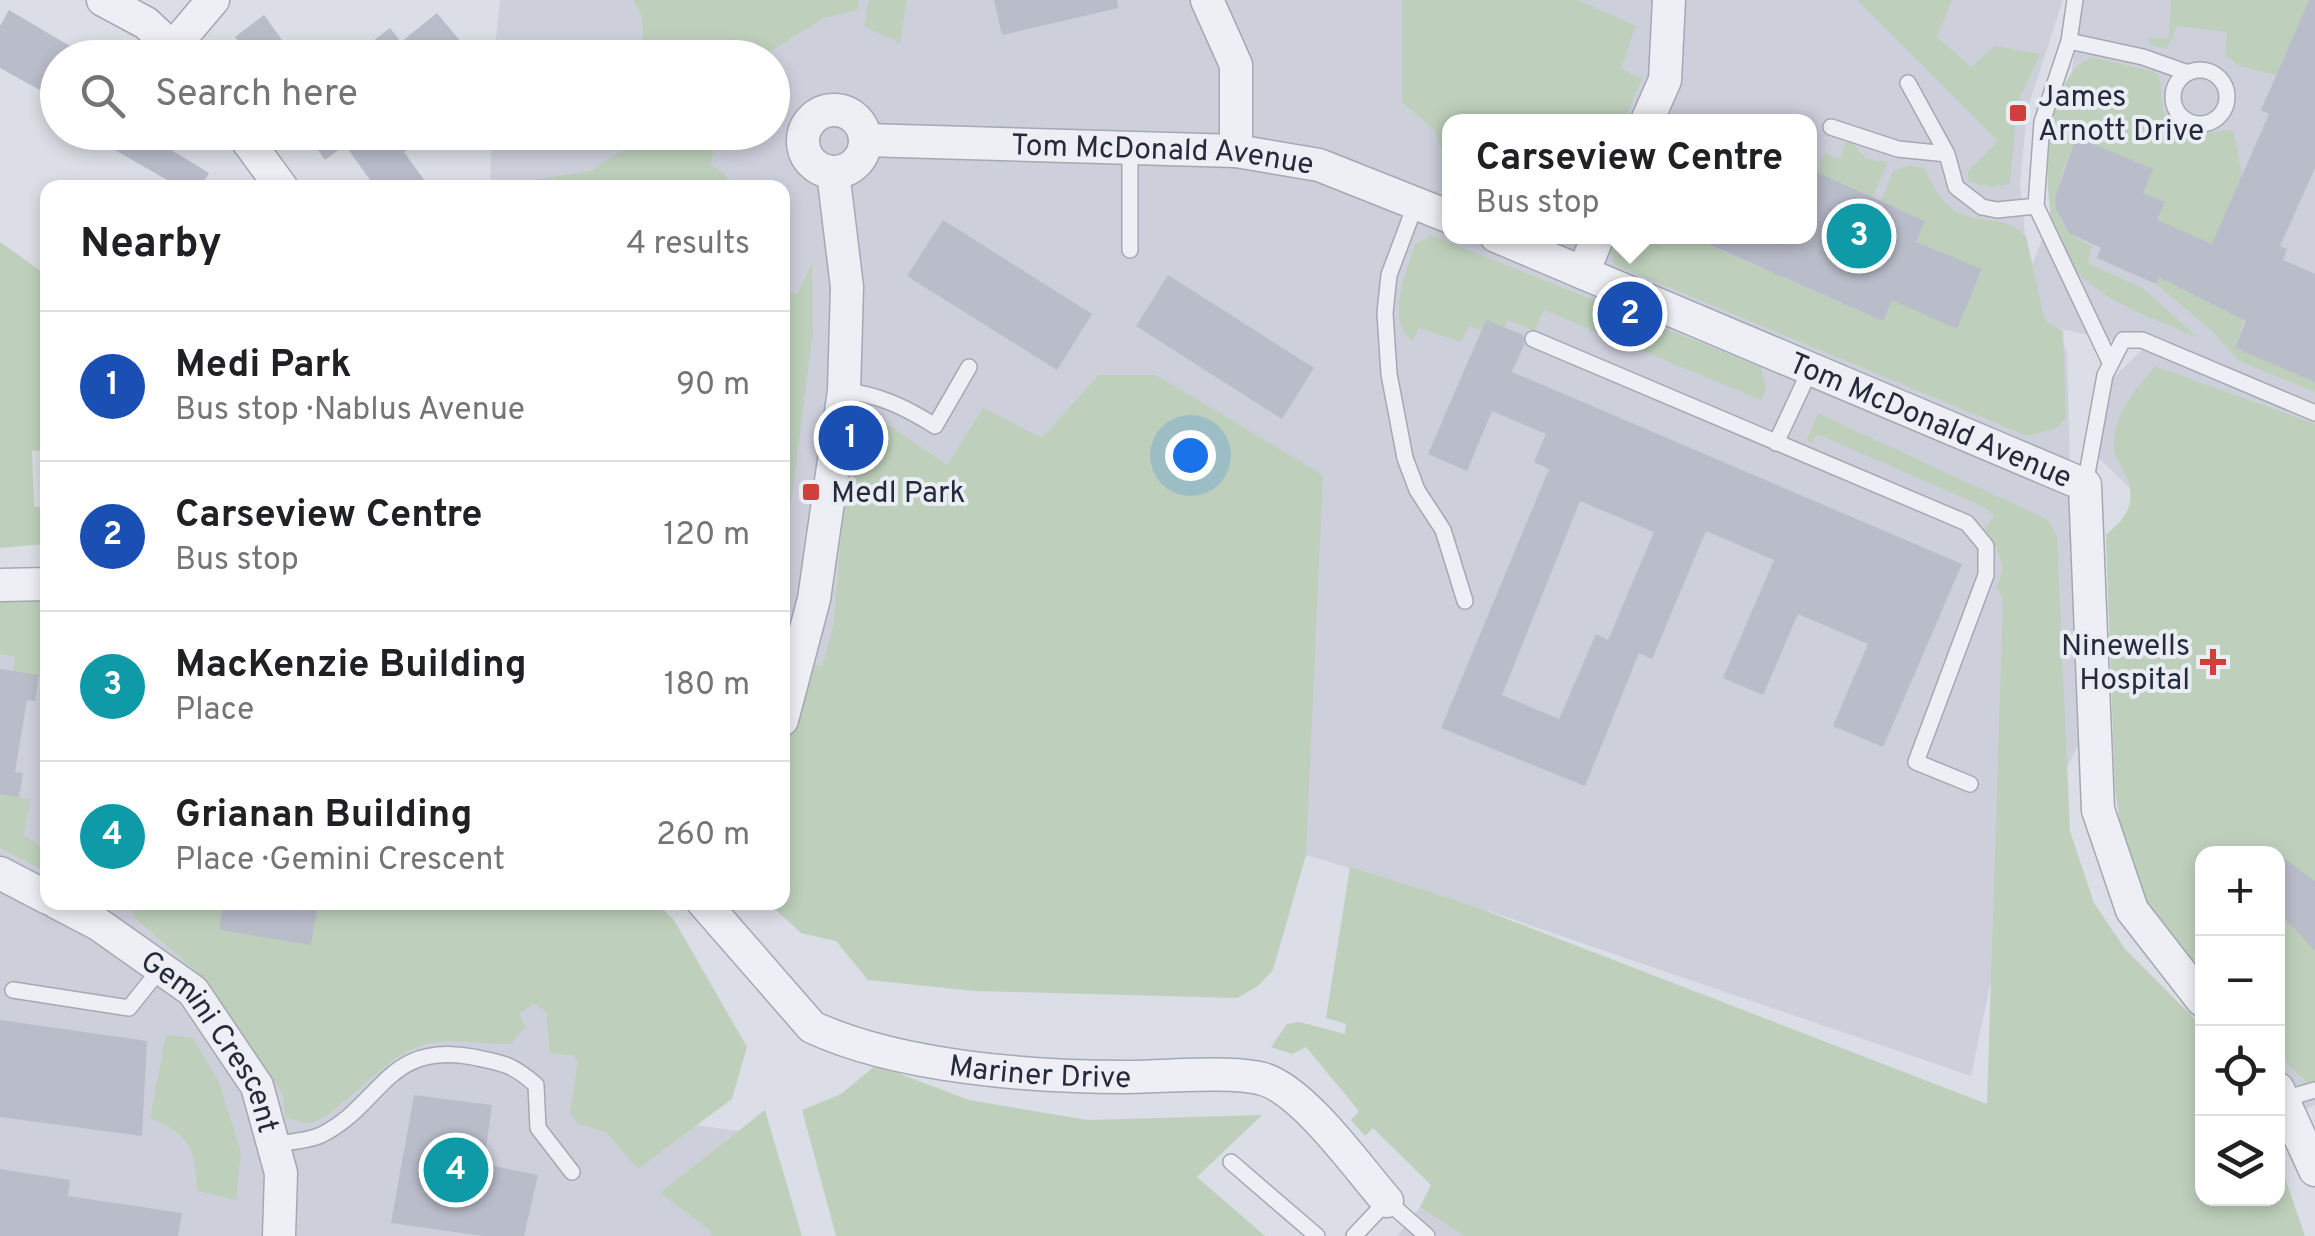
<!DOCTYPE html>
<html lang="en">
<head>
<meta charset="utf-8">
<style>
  body { margin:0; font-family:Overpass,sans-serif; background:#f2f2f2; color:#202124 }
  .controls { position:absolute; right:30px; bottom:30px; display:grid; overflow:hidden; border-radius:20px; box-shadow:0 5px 15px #0003 }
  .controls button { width:90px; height:90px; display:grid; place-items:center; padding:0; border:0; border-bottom:2px solid #e0e0e0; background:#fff; color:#202124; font:50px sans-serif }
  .you { position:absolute; left:1190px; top:455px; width:35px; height:35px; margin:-25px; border:8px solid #fff; border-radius:50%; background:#1a73e8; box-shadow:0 0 0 15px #1a73e833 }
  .badge { display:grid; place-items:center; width:65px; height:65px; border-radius:50%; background:#cf403c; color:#fff; font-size:32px; font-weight:700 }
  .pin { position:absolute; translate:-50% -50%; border:5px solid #fff; box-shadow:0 2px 10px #0006 }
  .popup { position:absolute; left:1442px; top:114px; width:375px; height:130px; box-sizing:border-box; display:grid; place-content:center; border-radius:20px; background:#fff; filter:drop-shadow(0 2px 8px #0005); font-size:32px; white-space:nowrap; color:#757577 }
  .popup b { font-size:38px; color:#202124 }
  .popup::after { content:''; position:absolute; left:50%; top:100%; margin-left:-20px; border:20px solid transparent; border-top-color:#fff }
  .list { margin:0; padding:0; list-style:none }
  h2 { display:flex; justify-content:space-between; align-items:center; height:130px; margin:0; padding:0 40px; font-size:42px }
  h2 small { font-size:32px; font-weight:400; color:#757577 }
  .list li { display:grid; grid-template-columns:65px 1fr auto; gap:30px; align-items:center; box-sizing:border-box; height:150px; padding:0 40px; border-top:2px solid #e0e0e0 }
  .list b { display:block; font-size:38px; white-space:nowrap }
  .list p { margin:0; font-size:32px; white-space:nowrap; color:#757577 }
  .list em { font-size:32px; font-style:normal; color:#757577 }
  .icon { flex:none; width:55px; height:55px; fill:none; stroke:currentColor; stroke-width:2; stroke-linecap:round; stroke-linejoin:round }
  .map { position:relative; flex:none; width:2315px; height:1236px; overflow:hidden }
  .search { position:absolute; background:#fff; box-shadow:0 5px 15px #0003; left:40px; top:40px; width:750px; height:110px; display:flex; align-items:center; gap:25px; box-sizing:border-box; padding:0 35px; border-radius:55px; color:#757577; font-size:38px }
  .panel { position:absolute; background:#fff; box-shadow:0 5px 15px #0003; left:40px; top:180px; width:750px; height:730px; border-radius:20px }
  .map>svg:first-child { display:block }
</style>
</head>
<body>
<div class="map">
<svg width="2315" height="1236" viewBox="0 0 2315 1236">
  <rect width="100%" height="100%" fill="#dbdee6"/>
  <path fill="#cdd0db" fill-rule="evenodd" d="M 500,0 L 2063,0 L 2027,110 L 2020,184 L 2029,273 L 2046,229 L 2056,182 L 2082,0 L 2315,0 L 2315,1105 L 2293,1115 L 2278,1089 L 2278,854 L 2202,854 L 2202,1000 L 2132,910 L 2115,788 L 2106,535 L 2129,512 L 2132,490 L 2097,457 L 2113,378 L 2144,348 L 2058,328 L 2067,353 L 2078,746 L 2014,871 L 1971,1076 L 1471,905 L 1306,855 L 783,652 L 782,188 L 490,188 L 492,133 L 772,132 L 772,58 L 494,57 ZM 1450,121 L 1810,121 L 1810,236 L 1450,236 Z
    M 47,598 L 48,902 L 612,903 L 696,1125 L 739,1131 L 778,1236 L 0,1236 L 0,603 Z
    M 1420,1207 L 1464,1236 L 1397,1236 Z"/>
  <path fill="#bed0bc" d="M 633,0 L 859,0 L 858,10 L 824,18 L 761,57 L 644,58 L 642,15 Z
    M 869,0 L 907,0 L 900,43 L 864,26 Z
    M 1402,0 L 1578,0 L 1636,26 L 1621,68 L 1642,79 L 1624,121 L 1450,121 L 1450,162 L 1444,159 L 1436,132 L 1402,102 Z
    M 1857,0 L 1952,0 L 1937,36 L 1971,67 L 1995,46 L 2040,54 L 2017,105 L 2010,184 L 1990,187 L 1968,181 L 1968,171 L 1998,141 Z
    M 2171,0 L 2309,0 L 2276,75 L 2239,66 L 2225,55 L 2227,32 L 2177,26 L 2167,49 L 2149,44 L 2148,38 L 2169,38 Z
    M 2092,57 L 2155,72 C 2164,82 2160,89 2162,102 C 2168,148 2206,131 2233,130 C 2247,190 2259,291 2235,348 L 2315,382 L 2315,392 L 2239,361 L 2212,331 L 2156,284 L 2157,220 L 2165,202 L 2143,193 L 2077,137 C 2060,174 2037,227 2092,245 L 2088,263 L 2144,289 L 2197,337 C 2152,318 2105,303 2071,266 C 2036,227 2038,77 2092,57 Z
    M 633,132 L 716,133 L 711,165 L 726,175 L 732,187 L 490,187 L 590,171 L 629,146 Z
    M 1848,138 L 1866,159 L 1888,162 L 1873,197 L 1817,172 L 1825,153 L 1840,159 Z
    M 1909,165 L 1925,169 C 1958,244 1990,202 2026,236 L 2045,321 L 2063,331 L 2066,419 L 2054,429 L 2027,436 L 1615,265 L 1607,243 L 1610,237 L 1690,237 L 1763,269 L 1778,237 L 1784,278 L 1883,321 L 1901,279 L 1957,329 L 1982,269 L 1923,245 L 1908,262 L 1925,221 L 1881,201 L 1893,171 Z
    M 1431,235 L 1761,367 L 1766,389 L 1761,400 L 1544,310 L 1534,331 L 1508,320 L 1504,328 L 1486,320 L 1481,330 L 1469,326 L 1461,342 L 1419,328 L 1413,341 C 1384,321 1407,271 1415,244 Z
    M 0,242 L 48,276 L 47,450 L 32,451 L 34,507 L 47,507 L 47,544 L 0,548 Z
    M 812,263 L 813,330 L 783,568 L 783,290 L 797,294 Z
    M 2155,366 L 2315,424 L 2315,1091 L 2278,1054 L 2278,854 L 2202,854 L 2202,977 L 2147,903 L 2123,845 L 2115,788 L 2106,535 C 2131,516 2137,497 2123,468 C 2119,461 2114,456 2114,447 C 2113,414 2135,390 2155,366 Z
    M 1098,375 L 1156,375 L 1323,475 L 1306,855 L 1273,970 L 1258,986 L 1237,998 L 975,991 L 868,980 L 836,941 L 801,933 L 768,903 L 782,902 L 783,652 L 822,667 L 833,627 L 843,515 L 859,417 L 874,415 L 947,465 L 983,408 L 1042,438 Z
    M 1818,413 L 2048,520 L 2057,536 L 2070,831 L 2094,903 L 2125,949 L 2202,1026 L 2202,1198 L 2278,1198 L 2278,1158 L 2305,1236 L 1464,1236 L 1420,1207 L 1431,1185 L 1373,1128 L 1365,1136 L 1351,1120 L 1359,1111 L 1306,1047 L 1292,1054 L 1271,1047 L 1287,1024 L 1300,1022 L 1345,1034 L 1346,1024 L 1326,1018 L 1350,867 L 1471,905 L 1987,1104 L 2003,599 L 1996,587 C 2009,566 1997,547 1985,529 L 1994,516 L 1984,507 L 1817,434 L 1812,444 L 1807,439 Z
    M 47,598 L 47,678 L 13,671 L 15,657 L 0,654 L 0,601 Z
    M 0,794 L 30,799 L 24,835 L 47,851 L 47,872 L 0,848 Z
    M 128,903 L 223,903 L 219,930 L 310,945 L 318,903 L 656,903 L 674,920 L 747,1047 L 732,1099 L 638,1169 L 606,1132 L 578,1124 L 570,1113 L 578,1061 L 574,1056 L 550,1053 L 546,1012 L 533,1003 L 520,1014 L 525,1027 L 511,1044 C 478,1045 442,1034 410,1050 C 381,1063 330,1123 308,1123 C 301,1123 292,1119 285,1118 L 283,1095 L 206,980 L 136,919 Z
    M 166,1035 L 193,1038 L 219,1082 L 241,1152 L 236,1200 L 197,1191 C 196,1150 190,1134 150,1118 Z
    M 876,1065 L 969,1100 L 1088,1120 L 1262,1115 L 1197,1177 L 1265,1236 L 836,1236 L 802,1110 L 841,1094 Z
    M 765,1110 L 802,1236 L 711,1236 L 711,1231 L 660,1193 Z"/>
  <path fill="#b9bcc9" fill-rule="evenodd" d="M 994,0 L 1117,0 L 1118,8 L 1002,35 Z
    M 2309,0 L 2315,0 L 2315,168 L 2280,246 L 2287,249 L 2283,260 L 2315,274 L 2315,382 L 2235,348 L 2246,321 L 2159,277 L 2156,284 L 2097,258 L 2101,248 L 2069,233 L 2056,209 L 2055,198 L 2076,137 L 2153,169 L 2143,193 L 2165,202 L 2157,220 L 2212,244 L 2269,114 L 2261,110 Z
    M 9,10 L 90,58 L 58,58 L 58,100 L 0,68 L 0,26 Z
    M 437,13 L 461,42 L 441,58 L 351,58 L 390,28 L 401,42 Z
    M 264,15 L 295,58 L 250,58 L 235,37 Z
    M 84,132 L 142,132 L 209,173 L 200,188 L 162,188 L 167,180 Z
    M 305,132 L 431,132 L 404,152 L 430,188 L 376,188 L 345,145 L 325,160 Z
    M 1810,169 L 1925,221 L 1916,242 L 1982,269 L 1957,329 L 1892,300 L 1883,321 L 1690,236 L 1810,236 Z
    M 943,220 L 1092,314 L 1057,370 L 907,276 Z
    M 1168,275 L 1314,368 L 1282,419 L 1136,326 Z
    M 1486,320 L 1523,335 L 1524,345 L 1512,372 L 1962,564 L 1883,747 L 1833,726 L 1868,644 L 1798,614 L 1763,695 L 1723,678 L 1774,560 L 1706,531 L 1652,659 L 1639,653 L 1585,786 L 1441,728 L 1549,469 L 1534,462 L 1546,434 L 1492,411 L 1467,471 L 1428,454 ZM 1580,501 L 1654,532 L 1608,640 L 1596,634 L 1559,719 L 1502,695 Z
    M 0,669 L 39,675 L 35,701 L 27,700 L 15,772 L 23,773 L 19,797 L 0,794 Z
    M 2278,854 L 2315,881 L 2315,951 L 2278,911 Z
    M 223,902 L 318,902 L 311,945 L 219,930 Z
    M 0,1020 L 147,1041 L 142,1136 L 0,1117 Z
    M 414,1095 L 492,1105 L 484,1164 L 538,1175 L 524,1236 L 483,1236 L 391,1223 Z
    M 0,1169 L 70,1180 L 68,1196 L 182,1213 L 178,1236 L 0,1236 Z"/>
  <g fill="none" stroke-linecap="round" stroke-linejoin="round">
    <defs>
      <path id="lane" d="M 2075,0 L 2069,41 L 2042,122 L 2036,206 L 2109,360
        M 2069,41 L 2143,57 L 2188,73
        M2173 97a27 27 0 1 1 54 0a27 27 0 1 1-54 0Z
        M 1908,83 L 1947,154 L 1956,187 L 1982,207 L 1997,210 L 2036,206
        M 1831,127 L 1898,149 L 1947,154
        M 1130,150 L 1130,250
        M 1416,203 L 1389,275 L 1385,313 L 1389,374 L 1405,458 L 1417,490 L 1443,530 L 1465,601
        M 1533,339 L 1967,523 L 1986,546 L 1986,575 L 1916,762 L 1970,784
        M 844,391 C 878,394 907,408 935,426 L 969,367
        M 1776,443 L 1810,370
        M 2085,485 L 2105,375 L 2123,340 L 2142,340 L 2315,413
        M 13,990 L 129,1008 L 161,968
        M 2284,1099 L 2315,1090
        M 275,1144 C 289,1142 308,1141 321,1135 C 383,1104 386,1041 473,1057 C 503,1063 512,1064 536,1085 L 538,1128 L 572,1172
        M 1231,1162 L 1317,1236
        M 1354,1236 L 1387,1201 L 1427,1236"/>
      <g id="street">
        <path d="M 103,0 L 146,23 L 183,58"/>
        <path d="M 1207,0 L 1236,65 L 1236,151"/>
        <path d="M 174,46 L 213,0"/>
        <circle cx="834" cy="141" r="31"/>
        <path d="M 1647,121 L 1665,80 L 1669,0"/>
        <path d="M 241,132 L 282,188"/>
        <path id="s1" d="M 865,140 L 1236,151 L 1319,165 L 1450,217"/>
        <path id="s2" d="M 1496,236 L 2085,485 L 2098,810 L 2132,910 L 2202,1000"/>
        <path d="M 1583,273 L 1598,236"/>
        <path d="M 0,585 L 48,584"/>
        <path d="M 782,720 L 814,599 L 844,391 L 847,287 L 833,172"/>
        <path d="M 0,873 L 48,898"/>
        <path id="s3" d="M 56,902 L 98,924 L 193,991 L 257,1086 L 281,1173 L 279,1236"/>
        <path id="s4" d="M 703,902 L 812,1027 C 898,1067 1031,1077 1126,1077 C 1161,1077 1231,1070 1263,1079 C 1304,1091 1358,1168 1387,1201"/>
        <path d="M 2278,1089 L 2315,1170"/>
      </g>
    </defs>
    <use href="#lane" stroke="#a4a8b3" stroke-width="18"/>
    <use href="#street" stroke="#a4a8b3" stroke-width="35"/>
    <use href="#lane" stroke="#eeeff4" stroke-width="15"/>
    <use href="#street" stroke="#eeeff4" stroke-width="32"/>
  </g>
  <g fill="#cf403c" stroke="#eaedf4" stroke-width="4">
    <rect x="2008" y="103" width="20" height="20" rx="5"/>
    <rect x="801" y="482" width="20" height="20" rx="5"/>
    <path d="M2208 647h10v10h10v10h-10v10h-10v-10h-10v-10h10z"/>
  </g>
  <g text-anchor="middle" stroke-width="8" stroke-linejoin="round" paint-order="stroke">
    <g font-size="30" fill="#252a3c" stroke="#eaedf4" text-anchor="start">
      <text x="2038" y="106">James<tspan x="2038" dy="34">Arnott Drive</tspan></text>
      <text x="831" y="502">Medl Park</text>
      <text x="2190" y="655" text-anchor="end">Ninewells<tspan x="2190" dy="34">Hospital</tspan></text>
    </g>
    <g font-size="30" fill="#252a3c" stroke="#eaedf4">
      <text dy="10" stroke="none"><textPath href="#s1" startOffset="298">Tom McDonald Avenue</textPath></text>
      <text dy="10" stroke="none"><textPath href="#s2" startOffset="472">Tom McDonald Avenue</textPath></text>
      <text dy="10" stroke="none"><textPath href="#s3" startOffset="215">Gemini Crescent</textPath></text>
      <text dy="10" stroke="none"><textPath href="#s4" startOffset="400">Mariner Drive</textPath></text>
    </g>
  </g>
</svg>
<div class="controls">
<button>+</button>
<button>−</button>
<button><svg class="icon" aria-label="locate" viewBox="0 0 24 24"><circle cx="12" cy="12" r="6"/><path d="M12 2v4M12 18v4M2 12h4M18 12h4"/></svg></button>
<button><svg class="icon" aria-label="layers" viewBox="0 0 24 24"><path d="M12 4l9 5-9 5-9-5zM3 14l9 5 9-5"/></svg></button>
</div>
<div class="you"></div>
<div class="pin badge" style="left:851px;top:438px;background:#1a4fb4">1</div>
<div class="pin badge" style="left:1630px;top:314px;background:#1a4fb4">2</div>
<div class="popup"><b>Carseview Centre</b>Bus stop</div>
<div class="pin badge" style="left:1859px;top:236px;background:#0f9aa8">3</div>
<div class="pin badge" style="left:456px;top:1170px;background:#0f9aa8">4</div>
<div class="search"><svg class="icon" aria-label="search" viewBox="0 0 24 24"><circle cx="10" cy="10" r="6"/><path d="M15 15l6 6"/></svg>Search here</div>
<section class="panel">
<h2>Nearby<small>4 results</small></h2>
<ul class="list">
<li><span class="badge" style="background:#1a4fb4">1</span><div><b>Medi Park</b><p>Bus stop · Nablus Avenue</p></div><em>90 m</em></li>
<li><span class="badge" style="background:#1a4fb4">2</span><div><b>Carseview Centre</b><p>Bus stop</p></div><em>120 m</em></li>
<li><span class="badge" style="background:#0f9aa8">3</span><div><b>MacKenzie Building</b><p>Place</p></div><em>180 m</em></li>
<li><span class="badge" style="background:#0f9aa8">4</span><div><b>Grianan Building</b><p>Place · Gemini Crescent</p></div><em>260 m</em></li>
</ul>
</section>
</div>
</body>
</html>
